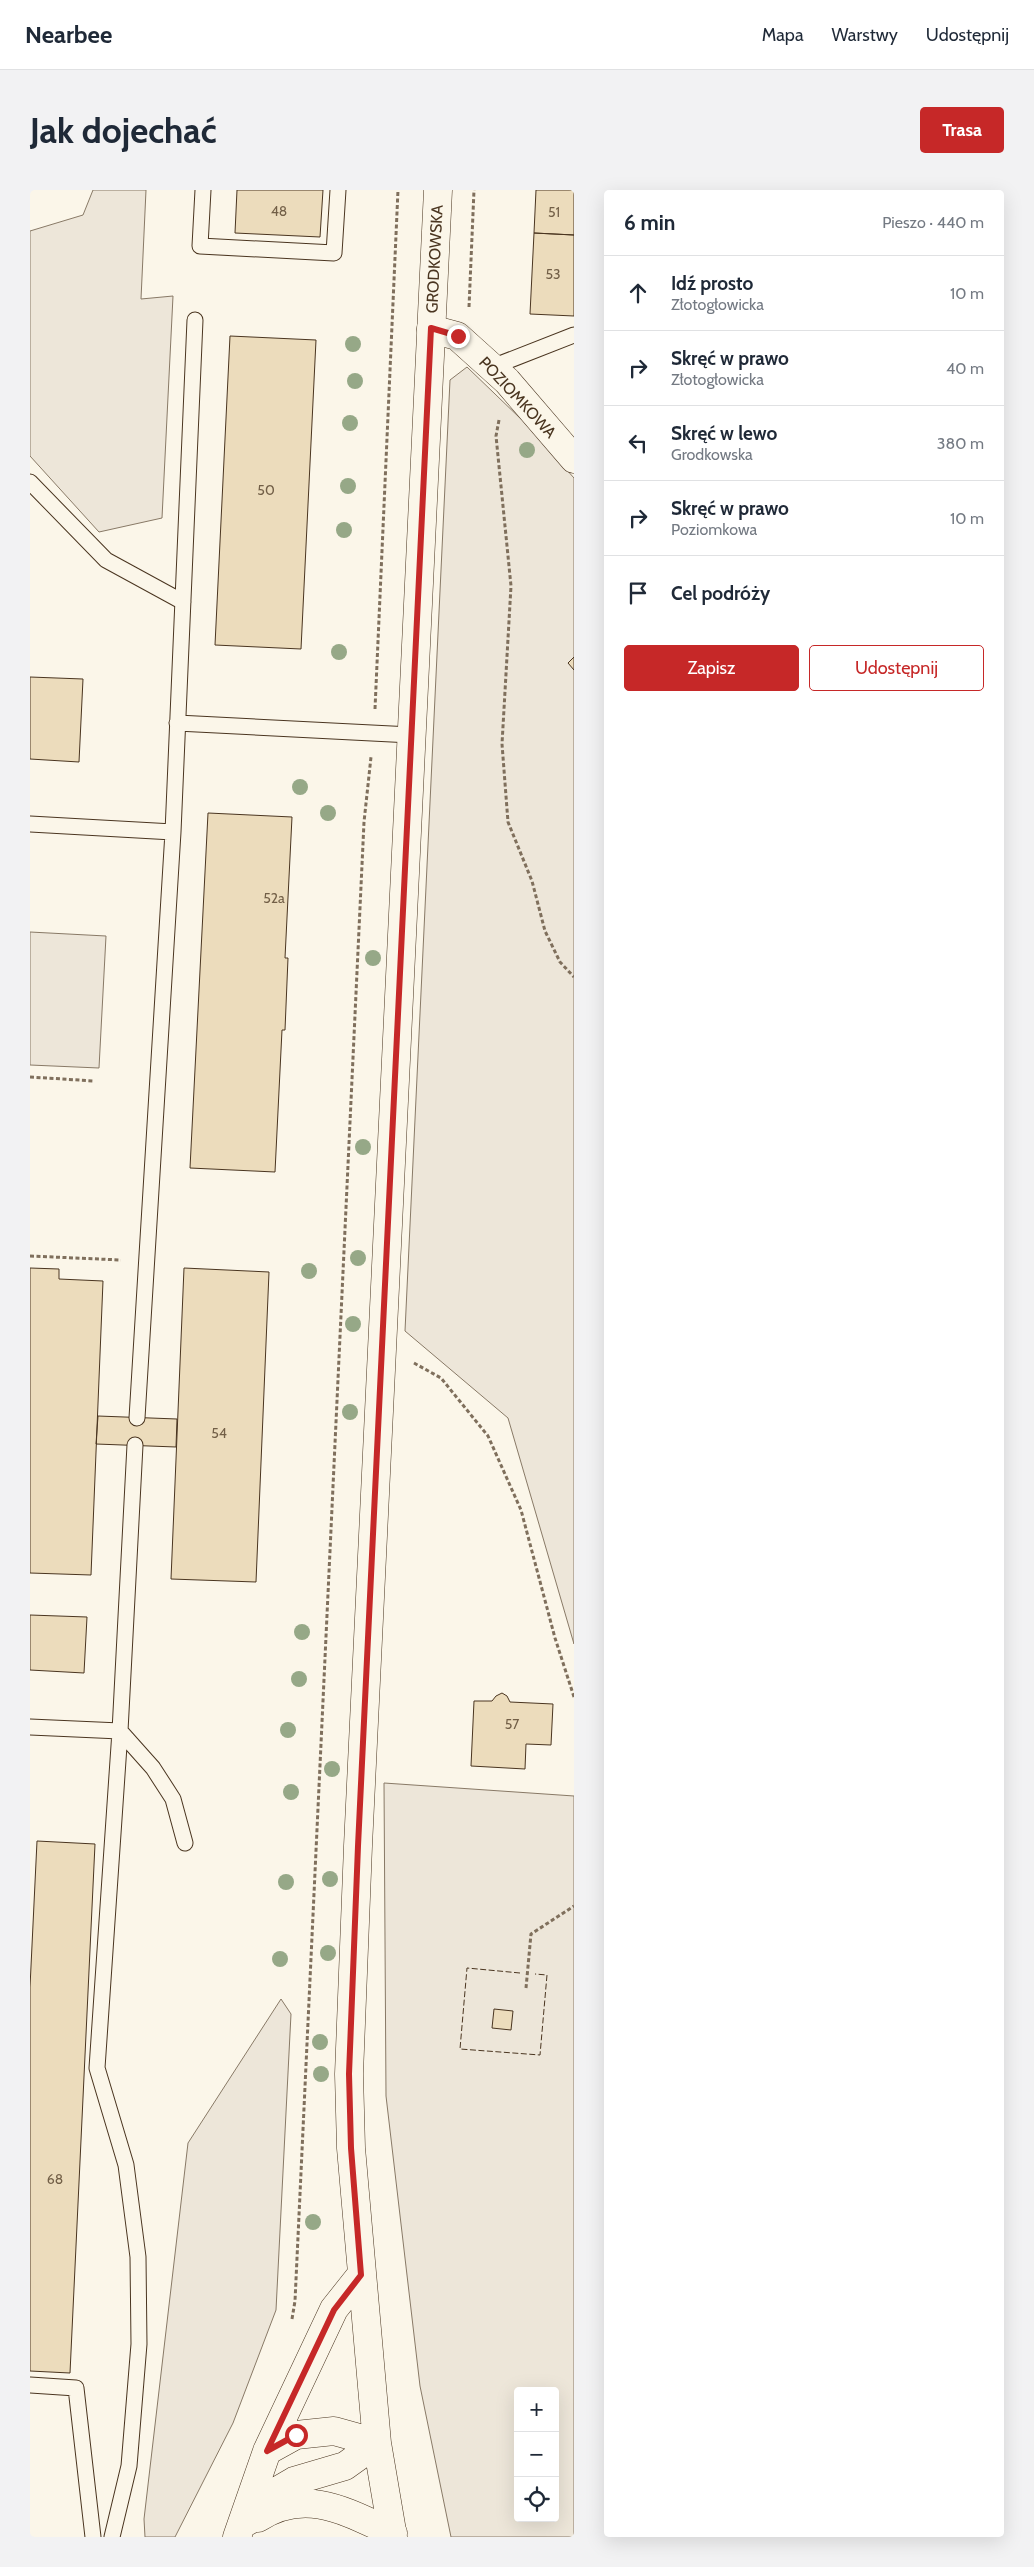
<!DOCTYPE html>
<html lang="pl">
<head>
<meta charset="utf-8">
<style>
  body { margin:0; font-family:Cabin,sans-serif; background:#f2f2f3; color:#1f2937 }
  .controls { position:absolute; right:15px; bottom:15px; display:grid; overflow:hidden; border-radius:5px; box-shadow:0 5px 20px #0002 }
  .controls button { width:45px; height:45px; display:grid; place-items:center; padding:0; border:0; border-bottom:1px solid #e0e1e3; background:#fff; color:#1f2937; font:25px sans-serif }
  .stop { position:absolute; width:15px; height:15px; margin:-11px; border:4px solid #c62828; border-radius:50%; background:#fff }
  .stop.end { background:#c62828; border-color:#fff; box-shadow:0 1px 5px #0008 }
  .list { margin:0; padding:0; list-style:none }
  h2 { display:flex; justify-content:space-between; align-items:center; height:65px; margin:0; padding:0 20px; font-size:21px }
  h2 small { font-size:16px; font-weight:400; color:#747a83 }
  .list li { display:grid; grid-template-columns:32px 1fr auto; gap:15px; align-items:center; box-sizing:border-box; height:75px; padding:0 20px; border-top:1px solid #e0e1e3 }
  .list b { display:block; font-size:19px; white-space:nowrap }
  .list p { margin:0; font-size:16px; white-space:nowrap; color:#747a83 }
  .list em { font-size:16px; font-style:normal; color:#747a83 }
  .actions { display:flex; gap:10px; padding:15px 20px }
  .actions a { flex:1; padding:11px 0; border:1px solid #c62828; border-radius:5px; text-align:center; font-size:18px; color:#c62828 }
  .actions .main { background:#c62828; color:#fff }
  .icon { flex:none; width:28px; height:28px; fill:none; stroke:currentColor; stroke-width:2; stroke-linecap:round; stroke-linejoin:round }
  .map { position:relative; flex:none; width:544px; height:2347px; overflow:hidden; border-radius:5px }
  header { display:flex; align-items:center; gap:30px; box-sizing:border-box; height:70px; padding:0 25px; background:#fff; border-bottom:1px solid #e0e1e3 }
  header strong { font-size:24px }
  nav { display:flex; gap:28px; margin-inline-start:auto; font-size:18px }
  .intro { display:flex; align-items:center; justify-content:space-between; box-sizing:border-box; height:120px; padding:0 30px }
  h1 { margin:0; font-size:35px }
  .button { padding:12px 22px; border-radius:5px; background:#c62828; color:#fff; font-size:18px; font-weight:700 }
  main { display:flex; gap:30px; padding:0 30px }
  aside { flex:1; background:#fff; border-radius:5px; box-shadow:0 5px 20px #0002 }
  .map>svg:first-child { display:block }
</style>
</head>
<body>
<header>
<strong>Nearbee</strong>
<nav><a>Mapa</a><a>Warstwy</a><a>Udostępnij</a></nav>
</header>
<div class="intro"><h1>Jak dojechać</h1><a class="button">Trasa</a></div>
<main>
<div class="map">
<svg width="544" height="2347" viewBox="0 0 544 2347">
  <rect width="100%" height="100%" fill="#fbf6e9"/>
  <path fill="#ede6d9" stroke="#887966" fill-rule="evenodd" d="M 63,0 L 116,0 L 111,109 L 143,106 L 132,328 L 69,342 L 0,266 L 0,41 L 53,25 Z
    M 437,177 L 493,231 L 544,288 L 544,1454 L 478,1228 L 375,1141 L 420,190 Z
    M 0,742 L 76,746 L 69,878 L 0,875 Z
    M 354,1593 L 544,1606 L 544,2347 L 421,2347 L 390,2196 L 356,1906 ZM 488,2201 L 525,2201 L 525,2328 L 488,2328 Z
    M 251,1809 L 261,1824 L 246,2120 L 203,2233 L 145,2347 L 115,2347 L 114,2329 L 158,1953 Z"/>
  <path fill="#ecdcbc" stroke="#4a3520" d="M 207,0 L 293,0 L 290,47 L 205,43 Z
    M 506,0 L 544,0 L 544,45 L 504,43 Z
    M 504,43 L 544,45 L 544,126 L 500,124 Z
    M 200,146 L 286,150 L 271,459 L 185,455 Z
    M 544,467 L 544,480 L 538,473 Z
    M 0,487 L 53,489 L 49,572 L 0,569 Z
    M 178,623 L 262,627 L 255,768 L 258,768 L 255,840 L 252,840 L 245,982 L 160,978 Z
    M 0,1078 L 29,1079 L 29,1089 L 73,1091 L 61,1385 L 0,1383 Z
    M 154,1078 L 239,1082 L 226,1392 L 141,1389 Z
    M 68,1226 L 147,1229 L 146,1257 L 66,1254 Z
    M 0,1425 L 57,1427 L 54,1483 L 0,1480 Z
    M 472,1503 L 477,1506 L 480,1512 L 523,1514 L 521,1555 L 496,1554 L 495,1579 L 441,1576 L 444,1511 L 462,1511 L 466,1506 Z
    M 7,1651 L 65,1654 L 40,2183 L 0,2181 L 0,1797 Z
    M 464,1819 L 483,1821 L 481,1840 L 462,1838 Z"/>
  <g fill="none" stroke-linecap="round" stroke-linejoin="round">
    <defs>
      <path id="lane" d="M 173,0 L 170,56 L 304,63 L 308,0
        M 462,177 L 544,145
        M 0,292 L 76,370 L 153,412
        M 147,533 L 381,545
        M 0,634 L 143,642
        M 107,1228 L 143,642 L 165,130
        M 0,1537 L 90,1541 L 123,1578 L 143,1609 L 155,1653
        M 0,2195 L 46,2198 L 63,2347
        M 82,2347 L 99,2276 L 109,2154 L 108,2067 L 96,1975 L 67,1878 L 90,1541 L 105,1255"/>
      <path id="street" d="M 401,139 L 427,146 L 477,191 L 544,269"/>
      <path id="secondary" d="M 237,2261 L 266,2245 L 304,2241 L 347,2253
        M 228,2328 C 276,2297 317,2322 363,2343
        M 218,2331 L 240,2305 L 264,2291 L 315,2276 L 347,2253
        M 207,2347 L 237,2261 L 304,2119 L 331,2085
        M 363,2347 L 347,2253 L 321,1958 L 319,1884 L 328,1656 L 408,0"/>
    </defs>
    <use href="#lane" stroke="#4a3520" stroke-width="17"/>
    <use href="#street" stroke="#4a3520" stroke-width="29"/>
    <use href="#secondary" stroke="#4a3520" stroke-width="29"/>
    <path stroke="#7f6f5c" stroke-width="3" stroke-dasharray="4 2.5" stroke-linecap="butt" d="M 439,117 L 444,0
      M 469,230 L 466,246 L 481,396 L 472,554 L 478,632 L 502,691 L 515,741 L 530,772 L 544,787
      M 345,519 L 368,0
      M 0,887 L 64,891
      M 0,1066 L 91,1070
      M 384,1173 L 411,1188 L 458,1246 L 491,1320 L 525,1448 L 544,1507
      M 496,1798 L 501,1744 L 544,1716
      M 262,2129 L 265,2111 L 334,632 L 341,567"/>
    <use href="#lane" stroke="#fbf6e9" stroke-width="15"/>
    <use href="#street" stroke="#fbf6e9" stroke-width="28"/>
    <use href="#secondary" stroke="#fbf6e9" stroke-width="28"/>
    <path stroke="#4a3520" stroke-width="1" stroke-dasharray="6 2.5" stroke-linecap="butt" d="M 490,1783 L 437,1778 L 430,1859 L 510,1865 L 517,1785 L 505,1784"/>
  </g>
  <g fill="#96a887">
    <circle cx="323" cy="154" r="8"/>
    <circle cx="325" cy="191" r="8"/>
    <circle cx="320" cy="233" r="8"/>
    <circle cx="497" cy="260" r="8"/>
    <circle cx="318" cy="296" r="8"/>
    <circle cx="314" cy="340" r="8"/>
    <circle cx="309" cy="462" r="8"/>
    <circle cx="270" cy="597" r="8"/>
    <circle cx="298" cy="623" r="8"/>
    <circle cx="343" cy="768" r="8"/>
    <circle cx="333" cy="957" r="8"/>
    <circle cx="328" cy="1068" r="8"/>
    <circle cx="279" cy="1081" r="8"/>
    <circle cx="323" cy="1134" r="8"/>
    <circle cx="320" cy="1222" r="8"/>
    <circle cx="272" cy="1442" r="8"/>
    <circle cx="269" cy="1489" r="8"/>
    <circle cx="258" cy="1540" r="8"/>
    <circle cx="302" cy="1579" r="8"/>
    <circle cx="261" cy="1602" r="8"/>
    <circle cx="300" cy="1689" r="8"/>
    <circle cx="256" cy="1692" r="8"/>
    <circle cx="298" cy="1763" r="8"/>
    <circle cx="250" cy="1769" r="8"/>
    <circle cx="290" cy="1852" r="8"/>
    <circle cx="291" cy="1884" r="8"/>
    <circle cx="283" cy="2032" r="8"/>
  </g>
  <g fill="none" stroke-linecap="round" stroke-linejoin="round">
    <path stroke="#c62828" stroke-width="6" d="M 266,2245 L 237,2261 L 304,2120 L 331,2085 L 321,1958 L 319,1884 L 328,1656 L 401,138 L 428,146"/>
  </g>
  <g text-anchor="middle" stroke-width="4" stroke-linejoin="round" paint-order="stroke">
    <g font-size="14" fill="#725f47">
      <text x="249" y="26">48</text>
      <text x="524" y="27">51</text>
      <text x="523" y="89">53</text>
      <text x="236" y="305">50</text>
      <text x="244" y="713">52a</text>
      <text x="189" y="1248">54</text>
      <text x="482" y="1539">57</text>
      <text x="25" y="1994">68</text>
    </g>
    <g font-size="16" fill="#4a3520" stroke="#fbf6e9">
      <text transform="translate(404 69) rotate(-87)" y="6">GRODKOWSKA</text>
      <text transform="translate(488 207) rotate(47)" y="6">POZIOMKOWA</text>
    </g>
  </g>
</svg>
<div class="controls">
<button>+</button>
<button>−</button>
<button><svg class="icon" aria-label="locate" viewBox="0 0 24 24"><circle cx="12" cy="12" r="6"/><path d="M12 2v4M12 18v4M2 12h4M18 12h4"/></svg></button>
</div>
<div class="stop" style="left:266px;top:2245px"></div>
<div class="stop end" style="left:428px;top:146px"></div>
</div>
<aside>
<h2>6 min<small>Pieszo · 440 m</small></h2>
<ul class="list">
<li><svg class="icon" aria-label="ahead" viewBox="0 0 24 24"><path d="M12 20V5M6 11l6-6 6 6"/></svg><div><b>Idź prosto</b><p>Złotogłowicka</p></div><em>10 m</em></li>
<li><svg class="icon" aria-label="right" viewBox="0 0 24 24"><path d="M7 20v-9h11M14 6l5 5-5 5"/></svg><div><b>Skręć w prawo</b><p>Złotogłowicka</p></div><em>40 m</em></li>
<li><svg class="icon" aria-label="left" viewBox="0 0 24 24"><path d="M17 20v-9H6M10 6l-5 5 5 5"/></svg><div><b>Skręć w lewo</b><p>Grodkowska</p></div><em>380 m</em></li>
<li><svg class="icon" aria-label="right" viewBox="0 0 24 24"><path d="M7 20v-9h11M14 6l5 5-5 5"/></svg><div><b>Skręć w prawo</b><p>Poziomkowa</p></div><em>10 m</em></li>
<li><svg class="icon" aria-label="arrive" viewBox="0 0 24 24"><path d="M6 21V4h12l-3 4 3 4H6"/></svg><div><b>Cel podróży</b></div></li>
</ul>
<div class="actions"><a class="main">Zapisz</a><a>Udostępnij</a></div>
</aside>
</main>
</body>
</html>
